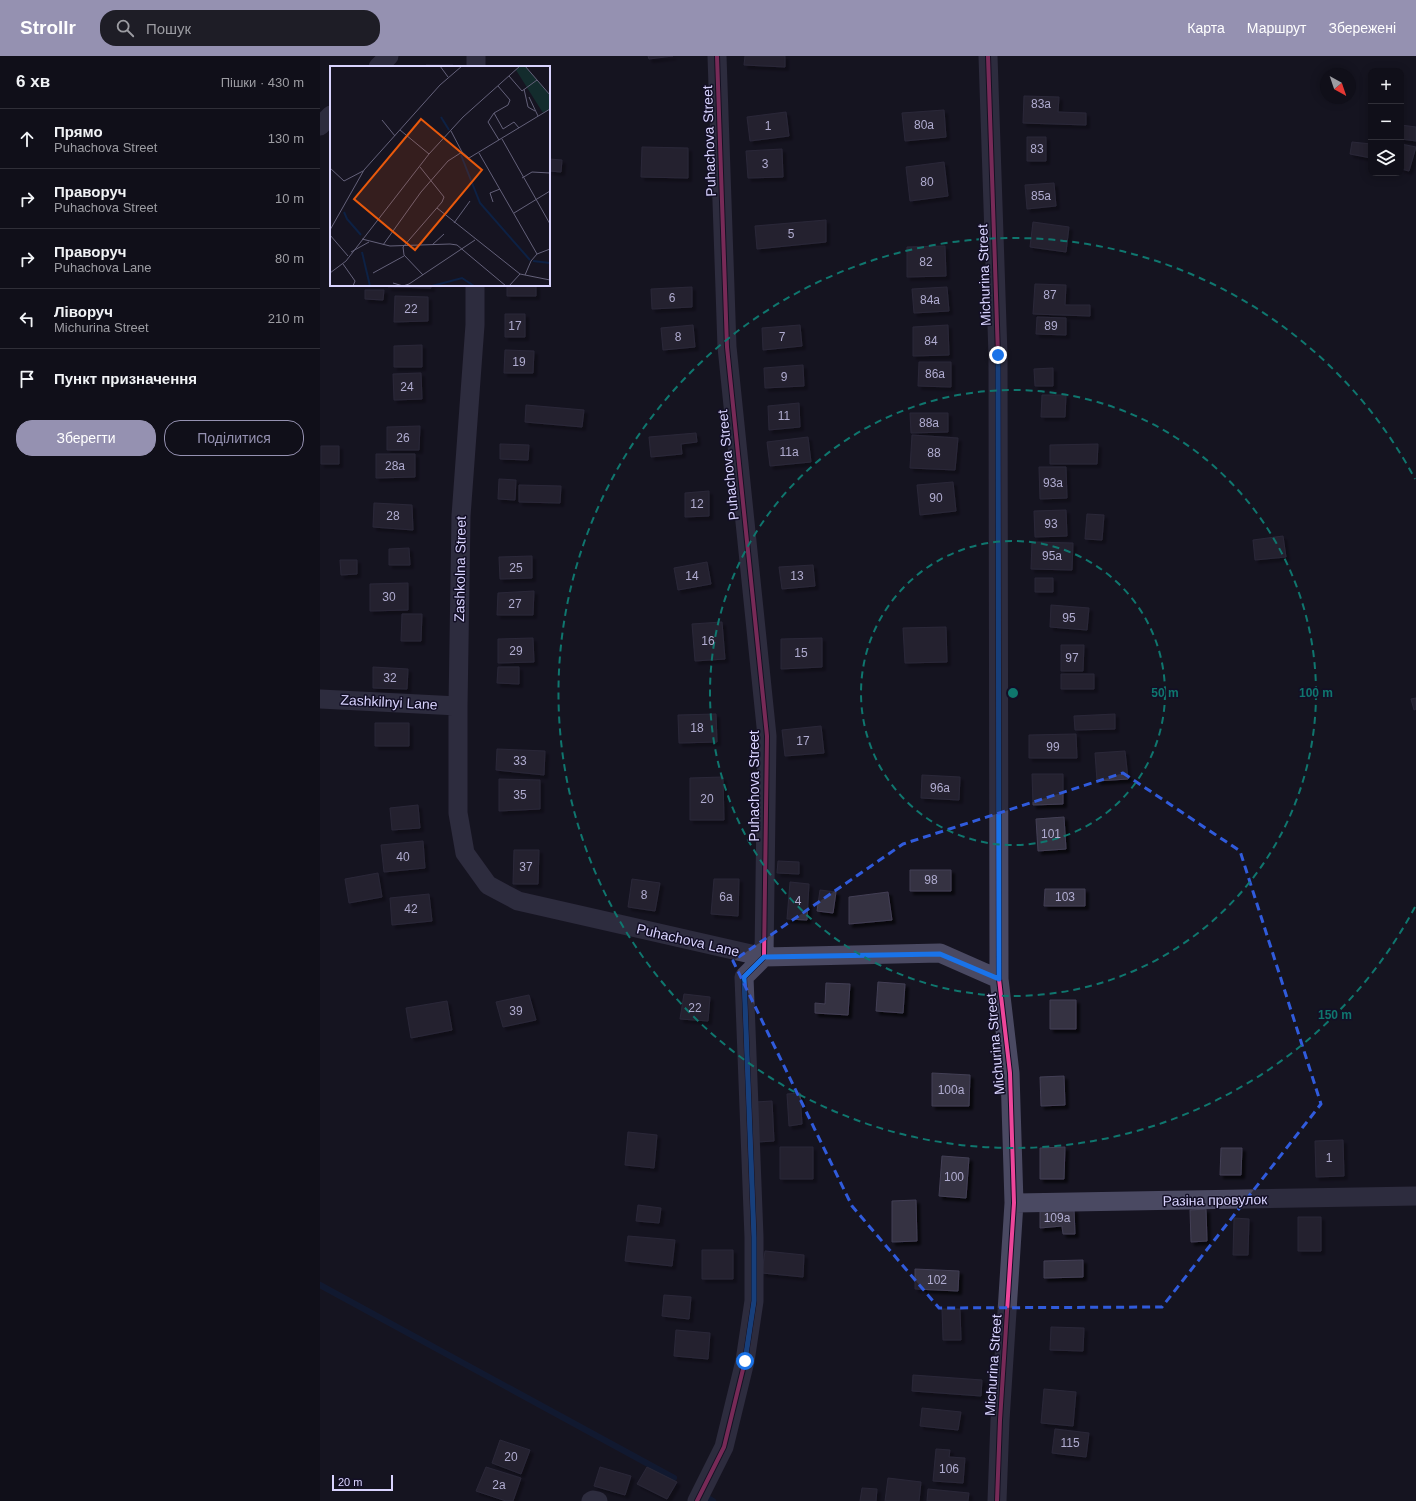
<!DOCTYPE html>
<html lang="uk">
<head>
<meta charset="utf-8">
<style>
  body { margin:0; font-family:Helvetica,sans-serif; background:#1e1d26; color:#f1f3f6 }
  .controls { position:absolute; right:12px; top:12px; display:grid; overflow:hidden; border-radius:8px; box-shadow:0 2px 10px #0003 }
  .controls button { width:36px; height:36px; display:grid; place-items:center; padding:0; border:0; border-bottom:1px solid #302f38; background:#100f19; color:#f1f3f6; font:20px sans-serif }
  .compass { position:absolute; left:1000px; top:12px; width:36px; height:36px; border-radius:50%; background:#100f19; box-shadow:0 2px 10px #0003; rotate:140deg }
  .scale { position:absolute; left:12px; bottom:10px; width:61px; box-sizing:border-box; padding-left:4px; border:2px solid #d9d4ff; border-top:0; font-size:11px; line-height:14px; white-space:nowrap; color:#d9d4ff; -webkit-text-stroke:3px #130f26; paint-order:stroke }
  .stop { position:absolute; width:12px; height:12px; margin:-9px; border:3px solid #1a73e8; border-radius:50%; background:#fff }
  .stop.end { background:#1a73e8; border-color:#fff; box-shadow:0 1px 4px #0008 }
  .list { margin:0; padding:0; list-style:none }
  h2 { display:flex; justify-content:space-between; align-items:center; height:52px; margin:0; padding:0 16px; font-size:17px }
  h2 small { font-size:13px; font-weight:400; color:#9c9ca2 }
  .list li { display:grid; grid-template-columns:26px 1fr auto; gap:12px; align-items:center; box-sizing:border-box; height:60px; padding:0 16px; border-top:1px solid #302f38 }
  .list b { display:block; font-size:15px; white-space:nowrap }
  .list p { margin:0; font-size:13px; white-space:nowrap; color:#9c9ca2 }
  .list em { font-size:13px; font-style:normal; color:#9c9ca2 }
  .actions { display:flex; gap:8px; padding:12px 16px }
  .actions a { flex:1; padding:9px 0; border:1px solid #9591b1; border-radius:16px; text-align:center; font-size:14px; color:#9591b1 }
  .actions .main { background:#9591b1; color:#fff }
  .icon { flex:none; width:22px; height:22px; fill:none; stroke:currentColor; stroke-width:2; stroke-linecap:round; stroke-linejoin:round }
  .map { position:relative; flex:none; width:1096px; height:1445px; overflow:hidden }
  header { display:flex; align-items:center; gap:24px; box-sizing:border-box; height:56px; padding:0 20px; background:#9591b1; color:#fff }
  header strong { font-size:19px }
  nav { display:flex; gap:22px; margin-inline-start:auto; font-size:14px }
  .search { width:280px; height:36px; background:#1e1d26; display:flex; align-items:center; gap:10px; box-sizing:border-box; padding:0 14px; border-radius:16px; color:#9c9ca2; font-size:15px }
  main { display:flex }
  aside { flex:1; background:#100f19 }
  .map>svg:first-child { display:block }
</style>
</head>
<body>
<header>
<strong>Strollr</strong>
<div class="search"><svg class="icon" aria-label="search" viewBox="0 0 24 24"><circle cx="10" cy="10" r="6"/><path d="M15 15l6 6"/></svg>Пошук</div>
<nav><a>Карта</a><a>Маршрут</a><a>Збережені</a></nav>
</header>
<main>
<aside>
<h2>6 хв<small>Пішки · 430 m</small></h2>
<ul class="list">
<li><svg class="icon" aria-label="ahead" viewBox="0 0 24 24"><path d="M12 20V5M6 11l6-6 6 6"/></svg><div><b>Прямо</b><p>Puhachova Street</p></div><em>130 m</em></li>
<li><svg class="icon" aria-label="right" viewBox="0 0 24 24"><path d="M7 20v-9h11M14 6l5 5-5 5"/></svg><div><b>Праворуч</b><p>Puhachova Street</p></div><em>10 m</em></li>
<li><svg class="icon" aria-label="right" viewBox="0 0 24 24"><path d="M7 20v-9h11M14 6l5 5-5 5"/></svg><div><b>Праворуч</b><p>Puhachova Lane</p></div><em>80 m</em></li>
<li><svg class="icon" aria-label="left" viewBox="0 0 24 24"><path d="M17 20v-9H6M10 6l-5 5 5 5"/></svg><div><b>Ліворуч</b><p>Michurina Street</p></div><em>210 m</em></li>
<li><svg class="icon" aria-label="arrive" viewBox="0 0 24 24"><path d="M6 21V4h12l-3 4 3 4H6"/></svg><div><b>Пункт призначення</b></div></li>
</ul>
<div class="actions"><a class="main">Зберегти</a><a>Поділитися</a></div>
</aside>
<div class="map">
<svg width="1096" height="1445" viewBox="0 0 1096 1445">
  <defs>
    <filter id="shadow"><feDropShadow dx="3.5" dy="3.5" stdDeviation="1" flood-color="#0009"/></filter>
  </defs>
  <rect width="100%" height="100%" fill="#161421"/>
  <g fill="none" stroke-linecap="round" stroke-linejoin="round">
    <path stroke="#0d2144" stroke-width="6" d="M 0,1229 L 354,1422
      M 383,1439 L 393,1445"/>
  </g>
  <path fill="#343243" stroke="#433f54" filter="url(#shadow)" d="M 328,0 L 353,0 L 329,3 Z
    M 425,0 L 465,0 L 465,11 L 424,9 Z
    M 106,9 L 133,9 L 133,11 L 106,11 Z
    M 704,40 L 739,41 L 738,56 L 766,57 L 766,69 L 703,67 Z
    M 624,54 L 626,81 L 585,85 L 582,57 Z
    M 466,56 L 469,80 L 430,85 L 427,61 Z
    M 1081,69 L 1096,71 L 1096,85 L 1081,83 Z
    M 707,81 L 726,81 L 726,105 L 707,105 Z
    M 1032,86 L 1051,88 L 1051,102 L 1030,98 Z
    M 1081,88 L 1096,91 L 1089,115 L 1081,113 Z
    M 322,91 L 368,92 L 368,122 L 321,121 Z
    M 462,93 L 463,121 L 428,122 L 426,95 Z
    M 229,103 L 242,104 L 241,116 L 229,115 Z
    M 624,106 L 628,140 L 590,145 L 586,111 Z
    M 734,127 L 736,150 L 707,153 L 705,129 Z
    M 506,164 L 506,186 L 437,193 L 435,170 Z
    M 713,166 L 749,171 L 746,196 L 710,191 Z
    M 625,190 L 626,220 L 587,221 L 587,191 Z
    M 715,228 L 746,229 L 745,249 L 770,249 L 770,260 L 713,258 Z
    M 68,229 L 111,229 L 111,232 L 68,231 Z
    M 187,229 L 216,229 L 216,240 L 187,240 Z
    M 372,231 L 372,251 L 332,253 L 331,233 Z
    M 627,231 L 629,255 L 594,257 L 592,233 Z
    M 45,234 L 64,234 L 63,244 L 45,243 Z
    M 75,240 L 108,241 L 108,265 L 74,266 Z
    M 185,258 L 205,258 L 205,281 L 185,281 Z
    M 717,261 L 746,262 L 746,279 L 716,278 Z
    M 373,269 L 375,291 L 343,294 L 341,272 Z
    M 480,269 L 482,290 L 443,294 L 442,272 Z
    M 628,269 L 629,299 L 593,300 L 593,271 Z
    M 102,289 L 102,311 L 74,311 L 74,290 Z
    M 185,294 L 214,295 L 213,317 L 184,317 Z
    M 599,306 L 631,306 L 631,331 L 598,330 Z
    M 483,309 L 484,330 L 445,332 L 444,312 Z
    M 733,312 L 733,330 L 715,330 L 714,313 Z
    M 101,317 L 102,343 L 74,344 L 73,318 Z
    M 722,339 L 746,339 L 745,361 L 721,361 Z
    M 479,347 L 480,371 L 449,374 L 448,350 Z
    M 206,349 L 264,354 L 262,371 L 205,366 Z
    M 590,357 L 628,357 L 628,376 L 591,377 Z
    M 100,370 L 99,394 L 67,394 L 67,371 Z
    M 376,377 L 377,386 L 361,388 L 362,398 L 331,401 L 329,381 Z
    M 592,379 L 638,382 L 635,414 L 590,412 Z
    M 488,381 L 491,406 L 450,410 L 447,386 Z
    M 180,388 L 209,389 L 208,404 L 180,403 Z
    M 778,388 L 777,408 L 730,408 L 730,389 Z
    M 1,390 L 19,390 L 19,408 L 1,408 Z
    M 56,398 L 95,398 L 95,421 L 56,422 Z
    M 719,411 L 746,411 L 747,442 L 720,443 Z
    M 179,423 L 196,424 L 195,444 L 178,443 Z
    M 633,426 L 636,455 L 600,459 L 597,429 Z
    M 199,429 L 241,430 L 240,447 L 199,446 Z
    M 389,435 L 389,460 L 365,461 L 365,437 Z
    M 54,447 L 92,449 L 93,474 L 53,471 Z
    M 746,454 L 747,480 L 715,481 L 714,455 Z
    M 767,458 L 784,459 L 782,484 L 765,483 Z
    M 963,480 L 966,501 L 935,504 L 933,484 Z
    M 712,486 L 753,487 L 752,514 L 711,513 Z
    M 89,492 L 90,509 L 69,509 L 69,493 Z
    M 212,500 L 212,522 L 180,523 L 179,501 Z
    M 20,504 L 37,504 L 37,518 L 21,519 Z
    M 387,506 L 391,528 L 358,534 L 354,512 Z
    M 493,509 L 495,530 L 462,533 L 459,511 Z
    M 715,522 L 733,522 L 733,536 L 715,536 Z
    M 88,527 L 88,554 L 50,555 L 50,528 Z
    M 214,535 L 213,559 L 177,559 L 178,537 Z
    M 731,549 L 769,552 L 767,574 L 730,571 Z
    M 82,558 L 102,558 L 101,585 L 81,585 Z
    M 402,566 L 405,603 L 375,605 L 372,568 Z
    M 626,571 L 627,606 L 585,607 L 583,572 Z
    M 213,582 L 214,606 L 178,607 L 178,583 Z
    M 502,582 L 502,611 L 461,613 L 461,583 Z
    M 741,589 L 764,589 L 763,615 L 741,615 Z
    M 53,611 L 88,613 L 87,633 L 53,632 Z
    M 178,611 L 199,611 L 199,628 L 177,627 Z
    M 741,618 L 774,618 L 774,633 L 741,633 Z
    M 1096,642 L 1096,653 L 1094,654 L 1091,643 Z
    M 396,658 L 397,686 L 359,687 L 358,659 Z
    M 795,658 L 795,673 L 755,674 L 754,660 Z
    M 55,667 L 89,667 L 89,690 L 55,690 Z
    M 501,670 L 504,697 L 465,700 L 462,674 Z
    M 756,678 L 757,702 L 709,702 L 709,679 Z
    M 177,693 L 225,695 L 224,719 L 176,714 Z
    M 805,695 L 808,723 L 777,725 L 775,697 Z
    M 712,718 L 743,718 L 743,748 L 713,749 Z
    M 602,719 L 640,721 L 639,744 L 601,742 Z
    M 403,721 L 404,764 L 370,764 L 370,722 Z
    M 179,723 L 220,724 L 220,753 L 179,755 Z
    M 98,749 L 100,772 L 72,774 L 70,752 Z
    M 744,761 L 746,793 L 718,795 L 716,763 Z
    M 103,785 L 105,812 L 64,816 L 61,789 Z
    M 194,794 L 219,794 L 218,828 L 193,828 Z
    M 458,805 L 479,806 L 479,818 L 457,817 Z
    M 590,814 L 631,814 L 631,835 L 590,835 Z
    M 58,817 L 62,841 L 29,847 L 25,823 Z
    M 312,823 L 340,827 L 335,855 L 308,851 Z
    M 394,823 L 419,823 L 418,860 L 391,858 Z
    M 470,826 L 489,828 L 487,864 L 467,863 Z
    M 725,833 L 765,833 L 765,850 L 724,850 Z
    M 500,834 L 516,836 L 513,857 L 497,855 Z
    M 568,836 L 572,864 L 529,868 L 529,841 Z
    M 109,838 L 112,865 L 72,869 L 70,842 Z
    M 558,926 L 585,928 L 583,957 L 556,955 Z
    M 506,927 L 530,928 L 528,959 L 495,957 L 495,947 L 505,948 Z
    M 364,938 L 390,941 L 388,965 L 360,963 Z
    M 209,939 L 216,964 L 183,971 L 176,946 Z
    M 730,944 L 756,944 L 756,973 L 730,973 Z
    M 127,945 L 132,974 L 91,982 L 86,952 Z
    M 612,1017 L 650,1019 L 649,1050 L 612,1050 Z
    M 744,1020 L 745,1049 L 721,1050 L 720,1021 Z
    M 480,1037 L 482,1068 L 469,1070 L 467,1038 Z
    M 452,1045 L 454,1085 L 437,1086 L 435,1046 Z
    M 308,1076 L 337,1079 L 334,1112 L 305,1109 Z
    M 1023,1084 L 1024,1120 L 996,1121 L 995,1085 Z
    M 460,1091 L 493,1091 L 493,1123 L 460,1123 Z
    M 745,1091 L 744,1123 L 720,1123 L 720,1092 Z
    M 901,1092 L 922,1092 L 921,1119 L 900,1119 Z
    M 622,1100 L 649,1102 L 646,1142 L 619,1140 Z
    M 596,1144 L 597,1185 L 572,1186 L 572,1145 Z
    M 318,1149 L 341,1152 L 339,1167 L 316,1165 Z
    M 754,1153 L 755,1178 L 743,1178 L 742,1170 L 720,1172 L 720,1154 Z
    M 886,1153 L 887,1185 L 871,1186 L 870,1154 Z
    M 978,1161 L 1001,1161 L 1001,1195 L 978,1195 Z
    M 914,1162 L 929,1163 L 928,1199 L 913,1199 Z
    M 308,1180 L 355,1184 L 352,1210 L 305,1205 Z
    M 382,1194 L 413,1194 L 413,1223 L 382,1223 Z
    M 445,1195 L 484,1199 L 483,1221 L 442,1217 Z
    M 763,1204 L 763,1221 L 724,1222 L 724,1205 Z
    M 595,1213 L 639,1215 L 638,1235 L 595,1233 Z
    M 344,1239 L 371,1241 L 369,1263 L 342,1260 Z
    M 622,1253 L 640,1253 L 641,1284 L 623,1284 Z
    M 731,1271 L 764,1272 L 763,1295 L 730,1294 Z
    M 356,1274 L 390,1277 L 388,1303 L 354,1300 Z
    M 593,1319 L 662,1324 L 661,1340 L 592,1335 Z
    M 724,1333 L 756,1336 L 753,1370 L 721,1367 Z
    M 602,1352 L 641,1356 L 638,1374 L 600,1370 Z
    M 735,1373 L 769,1377 L 766,1401 L 732,1397 Z
    M 180,1384 L 210,1394 L 201,1418 L 172,1407 Z
    M 616,1393 L 630,1394 L 629,1401 L 645,1402 L 643,1427 L 613,1425 Z
    M 166,1411 L 201,1422 L 193,1445 L 186,1445 L 156,1435 Z
    M 280,1411 L 311,1420 L 305,1439 L 274,1430 Z
    M 327,1411 L 357,1426 L 347,1443 L 317,1428 Z
    M 568,1422 L 601,1426 L 599,1445 L 565,1445 Z
    M 542,1432 L 557,1433 L 556,1445 L 540,1445 Z
    M 608,1433 L 649,1437 L 648,1445 L 607,1445 Z"/>
  <g fill="none" stroke-linecap="round" stroke-linejoin="round">
    <path stroke="#4a4962" stroke-width="19" d="M 668,0 L 678,299 L 679,923 L 690,1017 L 694,1147 L 680,1364 L 677,1445
      M 58,11 L 69,0
      M 156,11 L 156,0
      M 0,70 L 11,59
      M 155,229 L 155,269 L 141,460 L 138,650 L 138,757 L 145,797 L 168,829 L 198,845 L 444,901 L 620,897 L 679,923
      M 0,643 L 138,650
      M 694,1147 L 1096,1140
      M 271,1445 L 273,1444 L 278,1445
      M 377,1445 L 404,1391 L 425,1305 L 434,1245 L 434,1181 L 424,921 L 444,901 L 447,680 L 407,291 L 397,0"/>
    <defs>
      <path id="cycleway" d="M 668,0 L 678,299 L 679,923 L 690,1017 L 694,1147 L 680,1364 L 677,1445
        M 377,1445 L 404,1391 L 425,1305 L 434,1245 L 434,1181 L 424,921 L 444,901 L 447,680 L 407,291 L 397,0"/>
    </defs>
    <use href="#cycleway" stroke="#130f26" stroke-width="6"/>
    <use href="#cycleway" stroke="#ed469a" stroke-width="4"/>
  </g>
  <g fill="none" stroke-linecap="round" stroke-linejoin="round">
    <path stroke="#1a73e8" stroke-width="5" d="M 425,1305 L 434,1245 L 434,1181 L 424,921 L 444,901 L 620,898 L 679,923 L 678,299"/>
  </g>
  <path d="M0 0H1096V1445H0ZM 803,717 L 920,795 L 1001,1048 L 842,1251 L 619,1252 L 532,1150 L 413,905 L 583,788 Z" fill="#161421" fill-opacity=".55" fill-rule="evenodd"/>
  <path fill="none" stroke="#305bdc" stroke-width="3" stroke-dasharray="8 5" stroke-linejoin="round" d="M 803,717 L 920,795 L 1001,1048 L 842,1251 L 619,1252 L 532,1150 L 413,905 L 583,788 Z"/>
  <g fill="none" stroke="#0f766e" stroke-width="2" stroke-dasharray="7 5">
    <circle cx="693" cy="637" r="152"/>
    <circle cx="693" cy="637" r="303"/>
    <path d="M1095 851A455 455 0 1 1 1095 423"/>
  </g>
  <g text-anchor="middle" stroke-width="3" stroke-linejoin="round" paint-order="stroke">
    <g font-size="12" fill="#b0acd0">
      <text x="721" y="52">83а</text>
      <text x="604" y="73">80а</text>
      <text x="448" y="74">1</text>
      <text x="717" y="97">83</text>
      <text x="445" y="112">3</text>
      <text x="607" y="130">80</text>
      <text x="721" y="144">85а</text>
      <text x="471" y="182">5</text>
      <text x="606" y="210">82</text>
      <text x="730" y="243">87</text>
      <text x="352" y="246">6</text>
      <text x="610" y="248">84а</text>
      <text x="91" y="257">22</text>
      <text x="195" y="274">17</text>
      <text x="731" y="274">89</text>
      <text x="358" y="285">8</text>
      <text x="462" y="285">7</text>
      <text x="611" y="289">84</text>
      <text x="199" y="310">19</text>
      <text x="615" y="322">86а</text>
      <text x="464" y="325">9</text>
      <text x="87" y="335">24</text>
      <text x="464" y="364">11</text>
      <text x="609" y="371">88а</text>
      <text x="83" y="386">26</text>
      <text x="469" y="400">11а</text>
      <text x="614" y="401">88</text>
      <text x="75" y="414">28а</text>
      <text x="733" y="431">93а</text>
      <text x="616" y="446">90</text>
      <text x="377" y="452">12</text>
      <text x="73" y="464">28</text>
      <text x="731" y="472">93</text>
      <text x="732" y="504">95а</text>
      <text x="196" y="516">25</text>
      <text x="372" y="524">14</text>
      <text x="477" y="524">13</text>
      <text x="69" y="545">30</text>
      <text x="195" y="552">27</text>
      <text x="749" y="566">95</text>
      <text x="388" y="589">16</text>
      <text x="196" y="599">29</text>
      <text x="481" y="601">15</text>
      <text x="752" y="606">97</text>
      <text x="70" y="626">32</text>
      <text x="377" y="676">18</text>
      <text x="483" y="689">17</text>
      <text x="733" y="695">99</text>
      <text x="200" y="709">33</text>
      <text x="620" y="736">96а</text>
      <text x="200" y="743">35</text>
      <text x="387" y="747">20</text>
      <text x="731" y="782">101</text>
      <text x="83" y="805">40</text>
      <text x="206" y="815">37</text>
      <text x="611" y="828">98</text>
      <text x="324" y="843">8</text>
      <text x="406" y="845">6а</text>
      <text x="745" y="845">103</text>
      <text x="478" y="849">4</text>
      <text x="91" y="857">42</text>
      <text x="375" y="956">22</text>
      <text x="196" y="959">39</text>
      <text x="631" y="1038">100а</text>
      <text x="1009" y="1106">1</text>
      <text x="634" y="1125">100</text>
      <text x="737" y="1166">109а</text>
      <text x="617" y="1228">102</text>
      <text x="750" y="1391">115</text>
      <text x="191" y="1405">20</text>
      <text x="629" y="1417">106</text>
      <text x="179" y="1433">2а</text>
    </g>
    <g font-size="14" fill="#d9d4ff" stroke="#130f26">
      <text transform="translate(389 85) rotate(-92)" y="5">Puhachova Street</text>
      <text transform="translate(664 219) rotate(-92)" y="5">Michurina Street</text>
      <text transform="translate(408 409) rotate(-96)" y="5">Puhachova Street</text>
      <text transform="translate(140 513) rotate(-89)" y="5">Zashkolna Street</text>
      <text transform="translate(69 646) rotate(3)" y="5">Zashkilnyi Lane</text>
      <text transform="translate(434 730) rotate(-90)" y="5">Puhachova Street</text>
      <text transform="translate(368 884) rotate(13)" y="5">Puhachova Lane</text>
      <text transform="translate(675 988) rotate(-95)" y="5">Michurina Street</text>
      <text transform="translate(895 1144) rotate(-1)" y="5">Разіна провулок</text>
      <text transform="translate(673 1309) rotate(-86)" y="5">Michurina Street</text>
    </g>
  </g>
  <g transform="translate(10 10)">
    <rect width="220" height="220" fill="#161421"/>
    <path d="M 190,0 L 195,0 L 220,29 L 220,43 L 213,47 L 186,4 Z" fill="#132c2d"/>
    <path fill="none" stroke="#0d2144" stroke-width="2" d="M 111,51 L 119,64M 131,89 L 150,137 L 200,194M 14,146 L 17,153 L 31,169M 32,186 L 40,220M 203,195 L 220,197M 102,220 L 132,212 L 144,220"/>
    <path fill="none" stroke="#64617a" stroke-width="1" d="M 110,0 L 118,11M 195,0 L 220,29M 179,10 L 192,25 L 207,14M 168,20 L 180,34 L 178,39 L 164,47 L 173,63 L 184,56 L 189,62M 194,23 L 198,41 L 205,45M 199,31 L 208,50M 164,47 L 158,56 L 169,74M 52,54 L 65,70M 70,64 L 99,88M 121,65 L 132,86 L 139,92 L 220,43M 172,73 L 220,158M 149,87 L 207,188M 90,101 L 114,131 L 112,136 L 73,181 L 74,189 L 93,209M 0,102 L 14,115 L 33,105M 192,112 L 202,106 L 220,107M 163,136 L 160,127 L 170,123M 107,142 L 190,208 L 220,214M 184,147 L 220,125M 124,157 L 140,135M 0,164 L 34,104 L 110,19 L 132,0M 0,169 L 18,190M 32,173 L 60,180 L 120,178 L 127,179 L 176,220M 53,179 L 91,126 L 118,95 L 132,86M 102,179 L 114,168M 21,186 L 39,176M 13,198 L 25,215 L 23,220M 0,207 L 16,195 L 99,88 L 133,51 L 190,0M 43,207 L 74,190M 195,209 L 201,195 L 207,188 L 220,183M 63,217 L 73,220 L 79,218 L 145,174M 179,220 L 190,208"/>
    <path fill="#e8590c" fill-opacity="0.15" stroke="#e8590c" stroke-width="2" d="M 91,53 L 152,104 L 85,184 L 24,133 Z"/>
    <rect width="220" height="220" fill="none" stroke="#d9d4ff" stroke-width="2"/>
  </g>
  <circle cx="693" cy="637" r="6" fill="#0f766e" stroke="#130f26" stroke-width="2"/>
  <g font-size="12" text-anchor="middle" font-weight="bold" fill="#0f766e" stroke="#130f26" stroke-width="3" stroke-linejoin="round" paint-order="stroke">
    <text x="845" y="641">50 m</text>
    <text x="996" y="641">100 m</text>
    <text x="1015" y="963">150 m</text>
  </g>
</svg>
<div class="controls">
<button>+</button>
<button>−</button>
<button><svg class="icon" aria-label="layers" viewBox="0 0 24 24"><path d="M12 4l9 5-9 5-9-5zM3 14l9 5 9-5"/></svg></button>
</div>
<svg class="compass" viewBox="-18 -18 36 36"><path d="M0-13l5 13h-10z" fill="#e53935"/><path d="M0 13l5-13h-10z" fill="#9c9ca2"/></svg>
<div class="scale">20 m</div>
<div class="stop" style="left:425px;top:1305px"></div>
<div class="stop end" style="left:678px;top:299px"></div>
</div>
</main>
</body>
</html>
